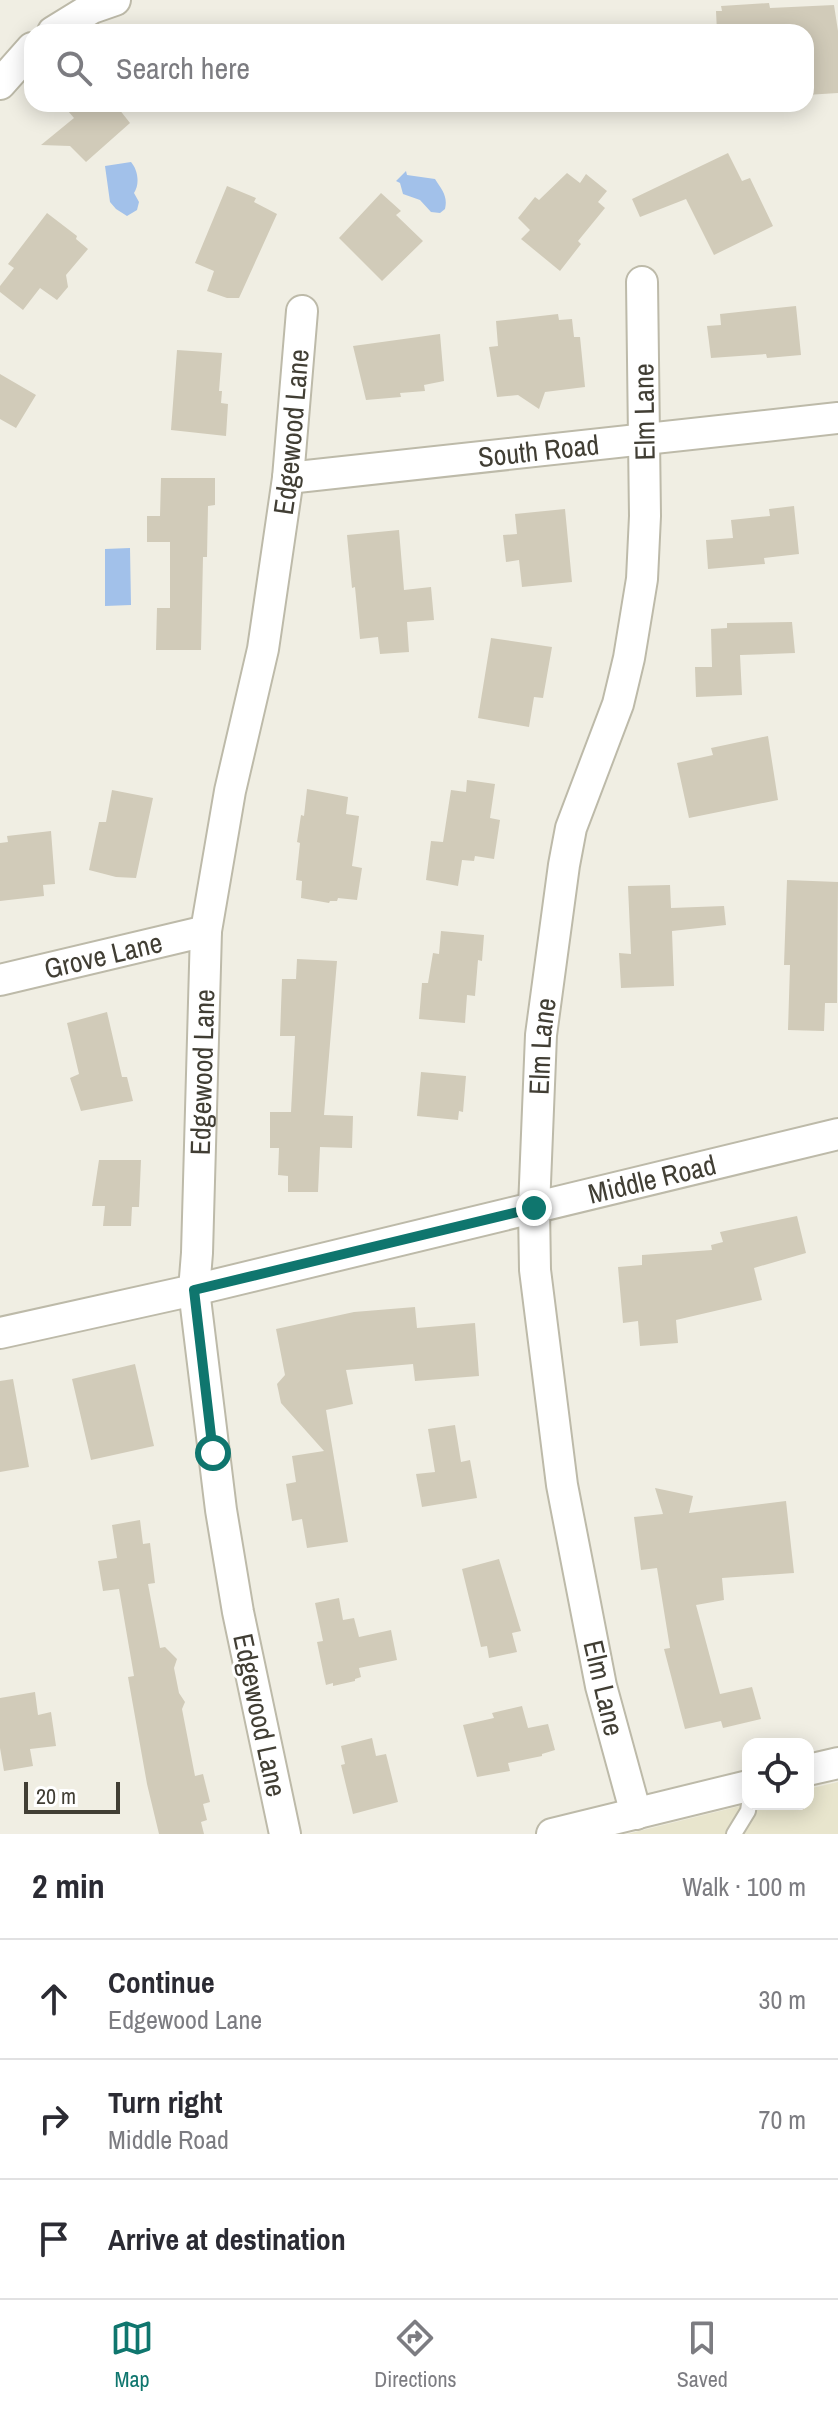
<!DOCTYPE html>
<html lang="en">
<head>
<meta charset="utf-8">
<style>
  body { margin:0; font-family:"Archivo Narrow",sans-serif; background:#f7f7f7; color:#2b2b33 }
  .controls { position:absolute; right:24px; bottom:24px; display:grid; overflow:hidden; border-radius:16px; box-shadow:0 4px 20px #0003 }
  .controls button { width:72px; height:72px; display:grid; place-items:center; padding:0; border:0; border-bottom:2px solid #e1e1e2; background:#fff; color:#2b2b33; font:40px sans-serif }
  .scale { position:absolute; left:24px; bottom:20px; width:96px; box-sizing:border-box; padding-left:8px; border:4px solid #413e34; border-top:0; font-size:22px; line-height:28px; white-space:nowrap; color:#413e34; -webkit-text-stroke:6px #fff; paint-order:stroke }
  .stop { position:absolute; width:24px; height:24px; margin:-18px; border:6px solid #0f766e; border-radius:50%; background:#fff }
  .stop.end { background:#0f766e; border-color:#fff; box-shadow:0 2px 8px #0008 }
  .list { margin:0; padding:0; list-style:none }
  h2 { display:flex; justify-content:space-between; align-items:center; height:104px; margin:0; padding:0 32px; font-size:34px }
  h2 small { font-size:26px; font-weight:400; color:#7c7c81 }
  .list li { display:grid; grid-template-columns:52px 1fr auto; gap:24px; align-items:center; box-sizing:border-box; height:120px; padding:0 32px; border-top:2px solid #e1e1e2 }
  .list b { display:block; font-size:30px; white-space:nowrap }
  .list p { margin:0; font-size:26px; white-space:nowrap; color:#7c7c81 }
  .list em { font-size:26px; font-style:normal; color:#7c7c81 }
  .icon { flex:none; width:44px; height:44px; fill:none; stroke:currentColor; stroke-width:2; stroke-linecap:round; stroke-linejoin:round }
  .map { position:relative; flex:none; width:838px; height:1834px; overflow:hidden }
  .search { position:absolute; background:#fff; box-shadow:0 4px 20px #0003; left:24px; right:24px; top:24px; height:88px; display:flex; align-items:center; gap:20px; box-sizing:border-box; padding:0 28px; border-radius:24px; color:#7c7c81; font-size:30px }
  .sheet { height:464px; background:#fff }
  nav { display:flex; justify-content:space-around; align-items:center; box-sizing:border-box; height:112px; border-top:2px solid #e1e1e2; background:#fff; font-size:22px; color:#7c7c81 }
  nav a { display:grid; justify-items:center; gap:4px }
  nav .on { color:#0f766e }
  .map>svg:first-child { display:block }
</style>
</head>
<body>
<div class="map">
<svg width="838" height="1834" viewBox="0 0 838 1834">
  <rect width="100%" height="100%" fill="#f0eee3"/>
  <path fill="#e8e5cd" d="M 838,1782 L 838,1834 L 627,1834 L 748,1804 L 808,1804 L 808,1789 Z"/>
  <path fill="#a2c1ea" d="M 131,162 C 138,170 140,184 134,193 L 139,202 L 137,210 L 127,216 L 116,209 L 110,202 L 105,166 Z
    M 406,171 L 407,175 L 435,179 C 442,190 448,196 445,209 L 440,213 L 431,212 L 420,200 L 403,194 L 400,183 L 396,181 Z
    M 130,548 L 131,605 L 105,606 L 105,549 Z"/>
  <path fill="#d1cbb9" d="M 769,3 L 770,8 L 834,5 L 838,31 L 838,93 L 806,95 L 806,32 L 717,32 L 716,11 L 722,11 L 721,6 Z
    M 62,104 L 115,104 L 130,123 L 86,162 L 70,146 L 41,145 L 74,118 Z
    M 728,153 L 742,181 L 750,178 L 773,226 L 714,255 L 686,199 L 640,217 L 632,199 Z
    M 567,173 L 580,183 L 586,174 L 607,191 L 598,202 L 605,208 L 578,241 L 581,244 L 560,271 L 521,239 L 530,230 L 518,218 L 535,197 L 539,200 Z
    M 227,186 L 256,198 L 254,202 L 277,214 L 239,298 L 227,298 L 207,291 L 214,271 L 195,263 Z
    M 381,193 L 401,211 L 396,215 L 423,241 L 382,281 L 339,238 Z
    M 47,213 L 77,236 L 76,239 L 88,249 L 66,275 L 68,287 L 57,300 L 40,288 L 23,310 L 0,292 L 0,286 L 14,268 L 8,264 Z
    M 796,306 L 801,355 L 767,358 L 766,354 L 711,358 L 707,326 L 721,325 L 720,314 Z
    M 558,314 L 559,320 L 572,319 L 574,337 L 580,337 L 585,387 L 545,392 L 539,409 L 518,395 L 497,397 L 489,347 L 498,346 L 496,321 Z
    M 440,334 L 444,381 L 424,385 L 425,391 L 400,393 L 401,397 L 366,400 L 353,346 Z
    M 177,350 L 222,353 L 219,391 L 222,391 L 221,403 L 228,404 L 226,436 L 171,430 Z
    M 0,374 L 36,395 L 16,428 L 0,419 Z
    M 161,478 L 215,478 L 215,505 L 208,506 L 207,557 L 203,557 L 201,650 L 156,650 L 157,608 L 170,608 L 170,542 L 147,542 L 147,516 L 160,516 Z
    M 794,506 L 799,554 L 764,558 L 765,564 L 708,569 L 706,540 L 733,538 L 731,520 L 770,516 L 769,509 Z
    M 565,509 L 572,582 L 522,587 L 519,560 L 506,562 L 503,535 L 517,534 L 515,514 Z
    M 399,530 L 404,590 L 431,587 L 434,620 L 407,622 L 409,652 L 380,654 L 378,637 L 360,639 L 355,587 L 352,588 L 347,535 Z
    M 792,622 L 795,653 L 740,655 L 742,695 L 696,697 L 695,667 L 712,667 L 711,629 L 727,628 L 727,623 Z
    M 491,638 L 552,647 L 543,698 L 534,697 L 529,727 L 478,718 Z
    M 768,736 L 778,800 L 689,818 L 677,763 L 713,755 L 711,748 Z
    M 467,780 L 495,784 L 490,818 L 500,820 L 494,859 L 475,856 L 474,861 L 462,860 L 458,886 L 426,880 L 431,841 L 443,842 L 451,790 L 466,792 Z
    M 307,789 L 348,797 L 346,814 L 359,816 L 352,866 L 362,868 L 357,900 L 338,898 L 337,901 L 330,901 L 329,903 L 301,898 L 302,881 L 296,880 L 300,843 L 297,842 L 301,815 L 304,816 Z
    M 112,790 L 153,798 L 136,878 L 116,877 L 89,870 L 99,822 L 106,822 Z
    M 51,831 L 55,884 L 43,885 L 44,896 L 0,901 L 0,843 L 8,842 L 7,836 Z
    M 787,880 L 838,882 L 837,1003 L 825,1003 L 824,1031 L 788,1030 L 790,965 L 784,965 Z
    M 670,885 L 671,908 L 724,906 L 726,925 L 672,931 L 674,986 L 621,988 L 619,953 L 631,954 L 628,886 Z
    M 441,931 L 484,935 L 482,961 L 478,960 L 475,996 L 467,995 L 465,1023 L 419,1019 L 422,983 L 428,983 L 433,953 L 439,954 Z
    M 297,959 L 337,961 L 324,1115 L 353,1116 L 352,1148 L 320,1147 L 318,1192 L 288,1192 L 288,1176 L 278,1175 L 279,1148 L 270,1148 L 270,1112 L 291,1112 L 295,1036 L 280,1036 L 282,979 L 296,979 Z
    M 107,1012 L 122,1077 L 127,1077 L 133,1101 L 81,1111 L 70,1078 L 79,1074 L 67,1023 Z
    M 421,1072 L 466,1076 L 463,1112 L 459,1111 L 458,1120 L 417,1116 Z
    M 99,1160 L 141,1160 L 139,1207 L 132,1207 L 131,1226 L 103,1226 L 105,1206 L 92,1206 Z
    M 797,1216 L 806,1253 L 754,1268 L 762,1300 L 676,1320 L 678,1343 L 640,1346 L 638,1321 L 623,1323 L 618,1267 L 642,1265 L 642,1255 L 712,1250 L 711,1245 L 723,1242 L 720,1232 Z
    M 415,1307 L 417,1328 L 475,1323 L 479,1376 L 415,1381 L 413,1364 L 346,1370 L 353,1404 L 326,1410 L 348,1542 L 307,1548 L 302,1519 L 292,1521 L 286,1484 L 296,1482 L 292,1456 L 324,1451 L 281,1403 L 277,1384 L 285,1375 L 276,1329 L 354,1312 Z
    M 135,1364 L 154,1446 L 91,1460 L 72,1379 Z
    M 13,1379 L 29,1467 L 0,1472 L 0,1381 Z
    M 455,1425 L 461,1462 L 470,1460 L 477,1498 L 422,1507 L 416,1474 L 435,1472 L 428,1429 Z
    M 655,1488 L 693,1496 L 689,1513 L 786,1501 L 794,1573 L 722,1578 L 724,1600 L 696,1605 L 720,1694 L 752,1687 L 761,1719 L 723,1728 L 721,1721 L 685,1729 L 664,1649 L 670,1648 L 657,1568 L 641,1570 L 634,1517 L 663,1514 Z
    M 140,1520 L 143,1544 L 150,1543 L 155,1583 L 148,1584 L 160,1648 L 165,1647 L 177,1659 L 174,1668 L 179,1693 L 185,1702 L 182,1709 L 195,1776 L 203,1774 L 210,1802 L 203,1804 L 207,1820 L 201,1822 L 204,1834 L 159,1834 L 147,1784 L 128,1677 L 134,1676 L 119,1589 L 103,1591 L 98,1561 L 117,1558 L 112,1525 Z
    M 499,1559 L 521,1631 L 512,1633 L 517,1652 L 489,1658 L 487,1646 L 481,1647 L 462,1569 Z
    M 339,1598 L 343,1620 L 354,1618 L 359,1637 L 391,1630 L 397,1660 L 359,1668 L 361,1677 L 355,1679 L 355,1681 L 333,1686 L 333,1683 L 326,1685 L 324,1676 L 317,1642 L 323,1641 L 315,1603 Z
    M 35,1692 L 38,1715 L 51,1712 L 56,1746 L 30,1749 L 33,1766 L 4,1771 L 0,1748 L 0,1698 Z
    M 522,1706 L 528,1728 L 548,1724 L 555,1750 L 542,1754 L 542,1756 L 508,1763 L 510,1771 L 477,1777 L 463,1725 L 494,1718 L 492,1713 Z
    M 372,1738 L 376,1756 L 386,1754 L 398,1802 L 353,1814 L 341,1765 L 345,1764 L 341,1746 Z"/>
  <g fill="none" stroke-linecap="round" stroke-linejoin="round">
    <defs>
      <path id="lane" d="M 734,1834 L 748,1811 L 749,1804"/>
      <g id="street">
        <path d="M 53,32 L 92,8 L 115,0"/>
        <path d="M 0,84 L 32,48"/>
        <path id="s1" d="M 288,478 L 838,418"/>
        <path id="s2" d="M 0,980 L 206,931"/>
        <path id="s3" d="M 0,1333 L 194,1290 L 838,1134"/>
        <path d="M 808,1770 L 838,1763"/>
        <path id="s4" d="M 636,1814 L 601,1686 L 562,1485 L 535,1270 L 534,1208 L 541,1035 L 564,865 L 571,828 L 618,704 L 629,658 L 642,579 L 645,516 L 642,282"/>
        <path id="s5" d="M 285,1834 L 238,1612 L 221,1510 L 194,1290 L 197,1253 L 206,931 L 230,791 L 263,649 L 288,478 L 302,311"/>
        <path d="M 552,1834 L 748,1786"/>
      </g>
    </defs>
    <use href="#lane" stroke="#bdbaa9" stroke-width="18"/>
    <use href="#street" stroke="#bdbaa9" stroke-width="34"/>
    <use href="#lane" stroke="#fff" stroke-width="14"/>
    <use href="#street" stroke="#fff" stroke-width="30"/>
  </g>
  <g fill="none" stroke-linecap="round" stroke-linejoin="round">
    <path stroke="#0f766e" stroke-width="10" d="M 213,1453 L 194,1290 L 534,1208"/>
  </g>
  <g text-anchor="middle" stroke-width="6" stroke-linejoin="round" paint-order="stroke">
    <g font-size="28" fill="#413e34" stroke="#fff">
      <text transform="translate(644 412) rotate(-91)" y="10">Elm Lane</text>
      <text dy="10" stroke="none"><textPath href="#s5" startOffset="1418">Edgewood Lane</textPath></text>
      <text dy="10" stroke="none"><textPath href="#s1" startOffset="252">South Road</textPath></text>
      <text dy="10" stroke="none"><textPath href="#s2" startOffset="106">Grove Lane</textPath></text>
      <text dy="10" stroke="none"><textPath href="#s4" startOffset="778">Elm Lane</textPath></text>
      <text dy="10" stroke="none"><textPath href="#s5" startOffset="770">Edgewood Lane</textPath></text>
      <text dy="10" stroke="none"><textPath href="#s3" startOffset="670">Middle Road</textPath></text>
      <text transform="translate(604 1688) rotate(77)" y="10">Elm Lane</text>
      <text transform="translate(260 1715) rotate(78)" y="10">Edgewood Lane</text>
    </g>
  </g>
</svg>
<div class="controls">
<button><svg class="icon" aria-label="locate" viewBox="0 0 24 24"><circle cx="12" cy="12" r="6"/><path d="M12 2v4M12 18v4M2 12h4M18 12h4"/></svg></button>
</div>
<div class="scale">20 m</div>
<div class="stop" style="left:213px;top:1453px"></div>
<div class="stop end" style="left:534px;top:1208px"></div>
<div class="search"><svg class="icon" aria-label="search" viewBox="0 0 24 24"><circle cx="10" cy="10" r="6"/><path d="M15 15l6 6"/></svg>Search here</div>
</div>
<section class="sheet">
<h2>2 min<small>Walk · 100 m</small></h2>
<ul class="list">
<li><svg class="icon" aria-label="ahead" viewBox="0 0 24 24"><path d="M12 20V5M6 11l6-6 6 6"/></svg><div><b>Continue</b><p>Edgewood Lane</p></div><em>30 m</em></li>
<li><svg class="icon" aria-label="right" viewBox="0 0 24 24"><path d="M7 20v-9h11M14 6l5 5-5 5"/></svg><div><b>Turn right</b><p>Middle Road</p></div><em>70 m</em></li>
<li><svg class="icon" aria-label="arrive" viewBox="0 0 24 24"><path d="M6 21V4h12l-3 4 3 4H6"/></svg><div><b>Arrive at destination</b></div></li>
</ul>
</section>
<nav>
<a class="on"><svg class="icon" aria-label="map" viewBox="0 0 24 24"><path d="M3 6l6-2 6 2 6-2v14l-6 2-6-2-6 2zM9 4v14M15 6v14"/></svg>Map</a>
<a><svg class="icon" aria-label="directions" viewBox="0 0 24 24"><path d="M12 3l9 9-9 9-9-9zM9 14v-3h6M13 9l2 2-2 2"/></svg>Directions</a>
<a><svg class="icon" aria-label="saved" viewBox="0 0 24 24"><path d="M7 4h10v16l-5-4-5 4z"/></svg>Saved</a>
</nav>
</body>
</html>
